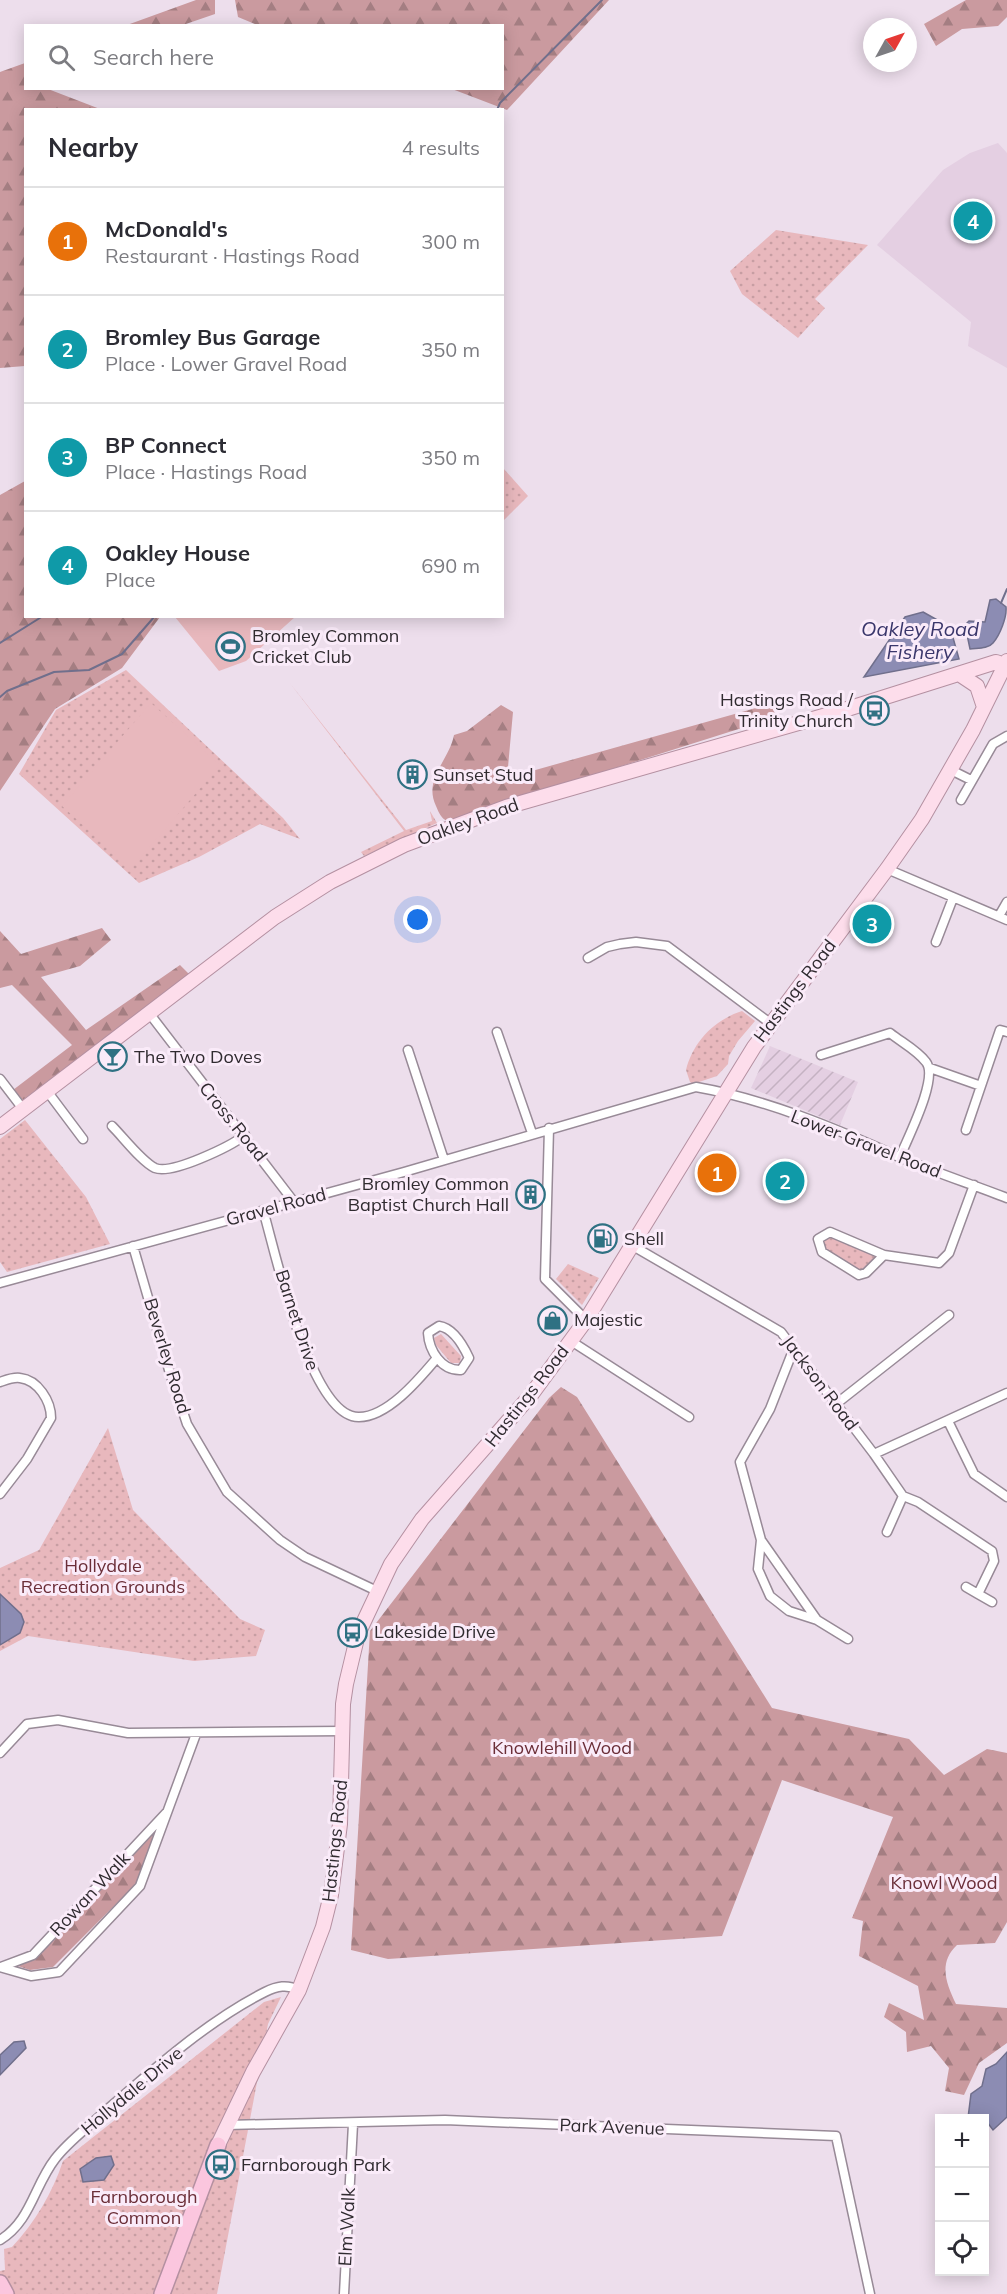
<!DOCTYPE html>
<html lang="en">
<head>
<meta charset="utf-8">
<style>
  body { margin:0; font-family:Mulish,sans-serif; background:#f7f7f7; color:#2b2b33 }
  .controls { position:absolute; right:18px; bottom:18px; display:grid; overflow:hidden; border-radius:0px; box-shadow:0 3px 15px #0003 }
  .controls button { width:54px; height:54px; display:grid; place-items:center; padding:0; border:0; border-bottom:2px solid #e1e1e2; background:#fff; color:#2b2b33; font:30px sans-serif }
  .compass { position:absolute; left:863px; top:18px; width:54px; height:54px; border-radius:50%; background:#fff; box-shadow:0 3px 15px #0003; rotate:50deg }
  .you { position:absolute; left:418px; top:920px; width:21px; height:21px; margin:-15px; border:4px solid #fff; border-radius:50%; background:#1a73e8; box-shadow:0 0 0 9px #1a73e833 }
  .badge { display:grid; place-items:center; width:39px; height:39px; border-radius:50%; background:#2f7183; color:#fff; font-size:20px; font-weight:700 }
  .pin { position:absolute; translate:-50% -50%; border:3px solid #fff; box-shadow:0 2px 6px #0006 }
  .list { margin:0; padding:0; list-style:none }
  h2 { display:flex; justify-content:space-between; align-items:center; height:78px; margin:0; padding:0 24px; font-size:26px }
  h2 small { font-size:20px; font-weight:400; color:#7c7c81 }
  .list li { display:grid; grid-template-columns:39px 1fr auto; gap:18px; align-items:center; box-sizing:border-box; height:108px; padding:0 24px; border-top:2px solid #e1e1e2 }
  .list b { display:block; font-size:22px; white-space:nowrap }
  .list p { margin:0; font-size:20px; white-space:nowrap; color:#7c7c81 }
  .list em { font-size:20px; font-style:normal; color:#7c7c81 }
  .icon { flex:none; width:33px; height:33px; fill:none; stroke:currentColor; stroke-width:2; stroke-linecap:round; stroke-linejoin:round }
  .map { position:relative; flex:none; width:1007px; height:2294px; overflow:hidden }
  .search { position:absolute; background:#fff; box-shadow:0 3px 15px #0003; left:24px; top:24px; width:480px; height:66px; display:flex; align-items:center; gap:15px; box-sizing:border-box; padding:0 21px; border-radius:0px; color:#7c7c81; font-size:22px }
  .panel { position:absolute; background:#fff; box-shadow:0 3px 15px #0003; left:24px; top:108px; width:480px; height:510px; border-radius:0px }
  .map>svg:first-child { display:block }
</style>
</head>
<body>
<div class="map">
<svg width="1007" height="2294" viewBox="0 0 1007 2294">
  <defs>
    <pattern id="industrial-furrows" width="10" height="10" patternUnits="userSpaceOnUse" patternTransform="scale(1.5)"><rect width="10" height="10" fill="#e4cfe2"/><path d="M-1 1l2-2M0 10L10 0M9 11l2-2" fill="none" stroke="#c4b2c2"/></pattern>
    <pattern id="grass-dots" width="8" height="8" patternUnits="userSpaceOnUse" patternTransform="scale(1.5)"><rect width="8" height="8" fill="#e8b8bd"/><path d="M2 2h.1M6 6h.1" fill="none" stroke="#c79ea3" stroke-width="1.8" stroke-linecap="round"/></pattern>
    <pattern id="forest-firs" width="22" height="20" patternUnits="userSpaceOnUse" patternTransform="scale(1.5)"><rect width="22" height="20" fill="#ca9a9f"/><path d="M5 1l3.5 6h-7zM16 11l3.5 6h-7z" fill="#a47e82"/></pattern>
  </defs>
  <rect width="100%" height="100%" fill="#eddeec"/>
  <path fill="#e4cfe2" d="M 998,143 L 1007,153 L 1007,368 L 968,346 L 971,322 L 877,245 L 943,170 L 970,153 Z"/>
  <path fill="url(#industrial-furrows)" d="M 770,1046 L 858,1082 L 840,1125 L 751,1088 Z"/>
  <path fill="url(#grass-dots)" d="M 776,230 L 868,245 L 815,299 L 825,308 L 798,338 L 742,294 L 730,271 Z
    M 503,468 L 528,496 L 503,521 Z
    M 126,670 L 283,818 L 300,839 L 260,824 L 199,857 L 139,883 L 19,774 L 56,710 Z
    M 289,682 L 406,830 L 432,821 L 430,811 L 437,823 L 364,856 L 361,852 L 404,831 Z
    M 742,1011 L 755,1021 L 738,1041 L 729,1056 L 728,1064 L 717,1076 L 693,1084 L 690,1082 L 686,1070 C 693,1042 714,1020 742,1011 Z
    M 25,1120 L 86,1197 L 110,1244 L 7,1272 L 0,1262 L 0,1139 Z
    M 829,1236 L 875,1255 L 874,1261 L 859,1271 L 823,1247 L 822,1240 Z
    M 568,1264 L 599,1278 L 582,1305 L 556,1279 Z
    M 441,1334 L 461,1356 L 460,1363 L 451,1363 L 436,1345 L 434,1338 Z
    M 108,1428 L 133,1510 L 240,1619 L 265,1630 L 256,1656 L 194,1661 L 28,1636 L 0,1651 L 0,1568 L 39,1550 Z
    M 281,1997 L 268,2024 L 217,2294 L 0,2294 L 0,2271 L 5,2270 L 4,2249 L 12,2247 C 35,2222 52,2194 63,2161 L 264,2002 Z"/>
  <path fill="url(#forest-firs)" d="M 196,0 L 215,0 L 215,14 L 183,25 L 127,25 Z
    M 235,0 L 609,0 L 507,110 L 452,89 L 502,88 L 502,26 L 257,25 L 238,17 Z
    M 966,0 L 1007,0 L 1007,17 L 998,26 L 962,29 L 936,46 L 924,24 Z
    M 25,63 L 26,88 L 48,89 L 100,109 L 26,110 L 25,366 L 0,368 L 0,72 Z
    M 25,481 L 26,616 L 160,617 L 122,668 L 55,709 L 0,791 L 0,495 Z
    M 770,704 L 777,717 L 447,821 C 441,818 439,813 436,806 C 423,779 449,761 454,735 L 467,731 L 501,705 L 513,712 L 507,778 Z
    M 102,928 L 111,940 L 80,966 L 41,977 L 86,1030 L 180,965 L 189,974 L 23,1100 L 13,1090 L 72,1045 L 12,985 L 0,988 L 0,931 L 21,954 Z
    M 561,1387 L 577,1397 L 772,1708 L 909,1739 L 944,1775 L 987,1749 L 1007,1753 L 1007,1922 L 995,1943 L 957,1945 C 938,1963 946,1983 956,2004 L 1007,2008 L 1007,2043 L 979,2063 L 964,2095 L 945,2091 L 949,2068 L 931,2046 L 907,2052 L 906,2032 L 884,2017 L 889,2003 L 924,2020 L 918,1986 L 859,1956 L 863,1921 L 852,1918 L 893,1817 L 782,1780 L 722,1936 L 388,1959 L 351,1950 L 370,1631 L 549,1398 Z
    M 156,1831 L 137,1883 L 53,1967 L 30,1970 L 18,1966 L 37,1958 Z"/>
  <path fill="#e8b8bd" d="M 175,617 L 295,617 L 246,661 L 219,671 Z
    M 151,703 L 220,765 L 131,869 L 62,806 Z"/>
  <path fill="#8c8cb3" stroke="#706f8c" stroke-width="1.5" d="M 996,599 L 1006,607 C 1007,617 1000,635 993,643 C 988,649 978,648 970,649 L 965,625 L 969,621 L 985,622 L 990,600 Z
    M 923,612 L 950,627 L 959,659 L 864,677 L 905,617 Z
    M 0,1594 L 21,1614 L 24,1622 L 20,1633 L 0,1645 Z
    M 24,2041 L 26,2048 L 0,2075 L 0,2055 L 14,2042 Z
    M 1007,2052 L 1007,2117 L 993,2130 L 984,2118 L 968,2118 L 971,2094 L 982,2086 L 986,2069 L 996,2064 Z
    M 111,2156 L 114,2165 L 104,2180 L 83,2182 L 80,2169 L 96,2158 Z"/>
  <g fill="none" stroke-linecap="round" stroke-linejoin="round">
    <path stroke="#706f8c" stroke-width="2" d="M 497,110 L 500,103 L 602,0
      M 1001,603 L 1007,589
      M 0,643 L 43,616
      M 0,697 L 7,691 L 54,672 L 89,670 L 122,654 L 155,616"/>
    <defs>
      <path id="street" d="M 951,770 L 971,780
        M 961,800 L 993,744 L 1007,736
        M 887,869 L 1007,920
        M 999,916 L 1007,902
        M 936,942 L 953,898
        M 588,958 L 607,947 L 620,944 L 636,942 L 667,946 L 770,1023
        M 149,1013 L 294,1202
        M 497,1032 L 532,1133
        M 408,1050 L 444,1160
        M 821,1055 L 890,1033 C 901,1042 917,1050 926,1062 C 939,1078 907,1139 900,1157
        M 930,1068 L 981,1086
        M 0,1079 L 23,1109
        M 47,1091 L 83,1139
        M 112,1126 C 123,1137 142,1162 155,1168 C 172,1175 231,1146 245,1135
        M 549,1128 L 545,1279 L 586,1320
        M 966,1130 L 1000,1030 L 1007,1032
        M 263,1210 C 275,1250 310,1418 359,1417 C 388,1417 420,1378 437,1358
        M 133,1246 L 169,1370 L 187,1424 L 227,1492 L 280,1540 L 305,1557 L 377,1591
        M 633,1246 L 781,1332 L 874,1454 L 1007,1393
        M 884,1255 L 866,1273 L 859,1275 L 822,1252 L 818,1239 L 830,1232 L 884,1255 L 939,1263 L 949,1253 L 974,1185
        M 0,1283 L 404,1172 L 696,1087 C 765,1099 835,1128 899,1157 C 934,1172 971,1184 1007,1198
        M 439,1326 C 453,1328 463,1345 469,1358 L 461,1370 C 441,1371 429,1350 428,1333 Z
        M 571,1341 L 689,1417
        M 794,1348 L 770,1409 L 740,1462 L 761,1540 L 758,1569 L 770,1596 L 789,1611 L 817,1620 L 848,1639
        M 0,1382 C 6,1380 13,1377 20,1378 C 38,1380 51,1401 51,1418 L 27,1459 L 0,1494
        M 836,1404 L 949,1315
        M 948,1421 L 974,1474 L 1007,1497
        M 874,1454 L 903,1496 L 887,1532
        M 903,1496 L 918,1502 L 992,1551 L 994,1561 L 978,1594 L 966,1587
        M 761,1540 L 817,1620
        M 978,1594 L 992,1602
        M 0,1753 L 27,1724 L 58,1720 L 128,1733 L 343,1731
        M 0,1967 L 31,1976 L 59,1972 L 140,1886 L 196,1734
        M 1,1967 L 33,1955 L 166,1813
        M 227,2125 L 445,2120 L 836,2136 L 870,2294
        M 0,2240 C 31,2221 34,2186 55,2159 C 68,2142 86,2129 101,2115 C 149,2073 207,2021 265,1992 C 277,1986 287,1984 299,1990
        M 344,2294 L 353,2124"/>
      <path id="primary" d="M 959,674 L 977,686 L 984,707
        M 0,1127 L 275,917 L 330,882 L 404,845 L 506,807 L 844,710 L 996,662 L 1005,665
        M 218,2145 L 253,2072 L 299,1990 L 323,1927 L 331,1895 L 340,1824 L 343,1704 L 346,1684 L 358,1634 L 391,1564 L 422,1519 L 531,1395 L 586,1320 L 754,1047 L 887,869 L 922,819 L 973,730 L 1007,661"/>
      <path id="highway" d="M 0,2283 L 6,2294
        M 162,2294 L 218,2145"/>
    </defs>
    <use href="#street" stroke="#988a97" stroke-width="11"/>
    <use href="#primary" stroke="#b490a1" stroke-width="16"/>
    <use href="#highway" stroke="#b490a1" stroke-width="18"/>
    <use href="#street" stroke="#fff" stroke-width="8"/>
    <use href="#primary" stroke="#fdddeb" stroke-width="14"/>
    <use href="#highway" stroke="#fbc6de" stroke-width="15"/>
  </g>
  <defs>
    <symbol id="stadium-ring" viewBox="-11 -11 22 22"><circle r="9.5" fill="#faebf9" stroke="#2f7183" stroke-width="1.5"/><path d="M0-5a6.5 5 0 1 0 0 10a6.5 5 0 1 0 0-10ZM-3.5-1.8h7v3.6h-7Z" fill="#2f7183"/></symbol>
    <symbol id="bus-ring" viewBox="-11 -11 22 22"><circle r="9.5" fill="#faebf9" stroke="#2f7183" stroke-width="1.5"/><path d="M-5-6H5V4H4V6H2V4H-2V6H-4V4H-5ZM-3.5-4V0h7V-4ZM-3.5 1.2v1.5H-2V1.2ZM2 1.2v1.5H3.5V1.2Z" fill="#2f7183"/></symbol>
    <symbol id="building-ring" viewBox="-11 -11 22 22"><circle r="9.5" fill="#faebf9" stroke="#2f7183" stroke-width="1.5"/><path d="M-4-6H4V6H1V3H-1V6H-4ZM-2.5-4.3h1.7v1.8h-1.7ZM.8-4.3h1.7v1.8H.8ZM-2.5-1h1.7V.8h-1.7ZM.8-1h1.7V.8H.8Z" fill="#2f7183"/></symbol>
    <symbol id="bar-ring" viewBox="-11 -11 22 22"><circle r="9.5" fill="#faebf9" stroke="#2f7183" stroke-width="1.5"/><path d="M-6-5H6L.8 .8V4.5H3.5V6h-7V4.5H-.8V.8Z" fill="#2f7183"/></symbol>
    <symbol id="fuel-ring" viewBox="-11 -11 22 22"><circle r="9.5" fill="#faebf9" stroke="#2f7183" stroke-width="1.5"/><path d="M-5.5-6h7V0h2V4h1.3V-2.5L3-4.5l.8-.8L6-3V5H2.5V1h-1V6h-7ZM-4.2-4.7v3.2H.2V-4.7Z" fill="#2f7183"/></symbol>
    <symbol id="shop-ring" viewBox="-11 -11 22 22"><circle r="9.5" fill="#faebf9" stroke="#2f7183" stroke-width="1.5"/><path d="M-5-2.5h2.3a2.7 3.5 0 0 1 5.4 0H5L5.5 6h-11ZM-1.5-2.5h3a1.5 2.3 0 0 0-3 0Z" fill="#2f7183"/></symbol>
  </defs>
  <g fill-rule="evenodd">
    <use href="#stadium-ring" x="214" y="630" width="33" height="33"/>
    <use href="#bus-ring" x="858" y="694" width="33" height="33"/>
    <use href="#building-ring" x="396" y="758" width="33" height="33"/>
    <use href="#bar-ring" x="96" y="1040" width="33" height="33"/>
    <use href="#building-ring" x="514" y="1178" width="33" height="33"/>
    <use href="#fuel-ring" x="586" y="1222" width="33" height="33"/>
    <use href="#shop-ring" x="536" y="1304" width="33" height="33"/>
    <use href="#bus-ring" x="336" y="1616" width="33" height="33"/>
    <use href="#bus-ring" x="204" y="2148" width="33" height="33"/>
  </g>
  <g text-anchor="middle" stroke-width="6" stroke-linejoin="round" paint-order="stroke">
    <g font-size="18" fill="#302b30" stroke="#faebf9" text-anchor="start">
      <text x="252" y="642">Bromley Common<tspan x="252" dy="21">Cricket Club</tspan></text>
      <text x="853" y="706" text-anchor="end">Hastings Road /<tspan x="853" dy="21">Trinity Church</tspan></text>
      <text x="433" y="781">Sunset Stud</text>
      <text x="134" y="1063">The Two Doves</text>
      <text x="509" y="1190" text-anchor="end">Bromley Common<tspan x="509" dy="21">Baptist Church Hall</tspan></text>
      <text x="624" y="1245">Shell</text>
      <text x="574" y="1326">Majestic</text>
      <text x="374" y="1638">Lakeside Drive</text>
      <text x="241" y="2171">Farnborough Park</text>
    </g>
    <g font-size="18" fill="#302b30" stroke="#faebf9">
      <text transform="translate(468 822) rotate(-20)" y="6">Oakley Road</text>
      <text transform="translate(795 991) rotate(-53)" y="6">Hastings Road</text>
      <text transform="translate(233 1122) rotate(51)" y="6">Cross Road</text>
      <text transform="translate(866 1144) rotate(21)" y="6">Lower Gravel Road</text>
      <text transform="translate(276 1207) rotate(-15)" y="6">Gravel Road</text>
      <text transform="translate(297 1320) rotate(72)" y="6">Barnet Drive</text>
      <text transform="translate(167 1356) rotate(73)" y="6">Beverley Road</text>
      <text transform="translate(820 1383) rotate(53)" y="6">Jackson Road</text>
      <text transform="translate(527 1396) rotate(-52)" y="6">Hastings Road</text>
      <text transform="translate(335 1841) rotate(-84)" y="6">Hastings Road</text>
      <text transform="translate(90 1894) rotate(-47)" y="6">Rowan Walk</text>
      <text transform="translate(132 2091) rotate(-40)" y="6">Hollydale Drive</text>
      <text transform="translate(612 2127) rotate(2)" y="6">Park Avenue</text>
      <text transform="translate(347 2227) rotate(-87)" y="6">Elm Walk</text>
    </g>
    <g font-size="18" fill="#6b2e38" stroke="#faebf9">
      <text x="103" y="1572">Hollydale<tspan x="103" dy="21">Recreation Grounds</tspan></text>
      <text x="562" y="1754">Knowlehill Wood</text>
      <text x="944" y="1889">Knowl Wood</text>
      <text x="144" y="2203">Farnborough<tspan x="144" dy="21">Common</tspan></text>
    </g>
    <g font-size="20" font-style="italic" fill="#3a366b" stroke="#faebf9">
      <text x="920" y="636">Oakley Road<tspan x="920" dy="23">Fishery</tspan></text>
    </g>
  </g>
</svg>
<div class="controls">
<button>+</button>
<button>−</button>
<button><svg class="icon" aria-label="locate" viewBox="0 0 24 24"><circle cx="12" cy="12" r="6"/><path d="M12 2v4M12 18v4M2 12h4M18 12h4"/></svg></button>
</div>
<svg class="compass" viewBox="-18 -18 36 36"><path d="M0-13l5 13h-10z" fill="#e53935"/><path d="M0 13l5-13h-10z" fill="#7c7c81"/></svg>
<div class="you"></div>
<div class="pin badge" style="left:717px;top:1173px;background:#e8710a">1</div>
<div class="pin badge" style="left:785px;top:1181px;background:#0f9aa8">2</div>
<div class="pin badge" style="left:872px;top:924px;background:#0f9aa8">3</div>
<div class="pin badge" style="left:973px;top:221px;background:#0f9aa8">4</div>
<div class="search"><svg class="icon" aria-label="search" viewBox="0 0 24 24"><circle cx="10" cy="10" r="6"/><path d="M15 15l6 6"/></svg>Search here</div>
<section class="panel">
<h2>Nearby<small>4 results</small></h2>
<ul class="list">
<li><span class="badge" style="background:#e8710a">1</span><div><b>McDonald's</b><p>Restaurant · Hastings Road</p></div><em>300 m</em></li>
<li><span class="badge" style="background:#0f9aa8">2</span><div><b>Bromley Bus Garage</b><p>Place · Lower Gravel Road</p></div><em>350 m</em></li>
<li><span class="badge" style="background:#0f9aa8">3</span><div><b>BP Connect</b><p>Place · Hastings Road</p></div><em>350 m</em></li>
<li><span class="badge" style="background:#0f9aa8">4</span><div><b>Oakley House</b><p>Place</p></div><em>690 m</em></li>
</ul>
</section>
</div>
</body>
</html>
